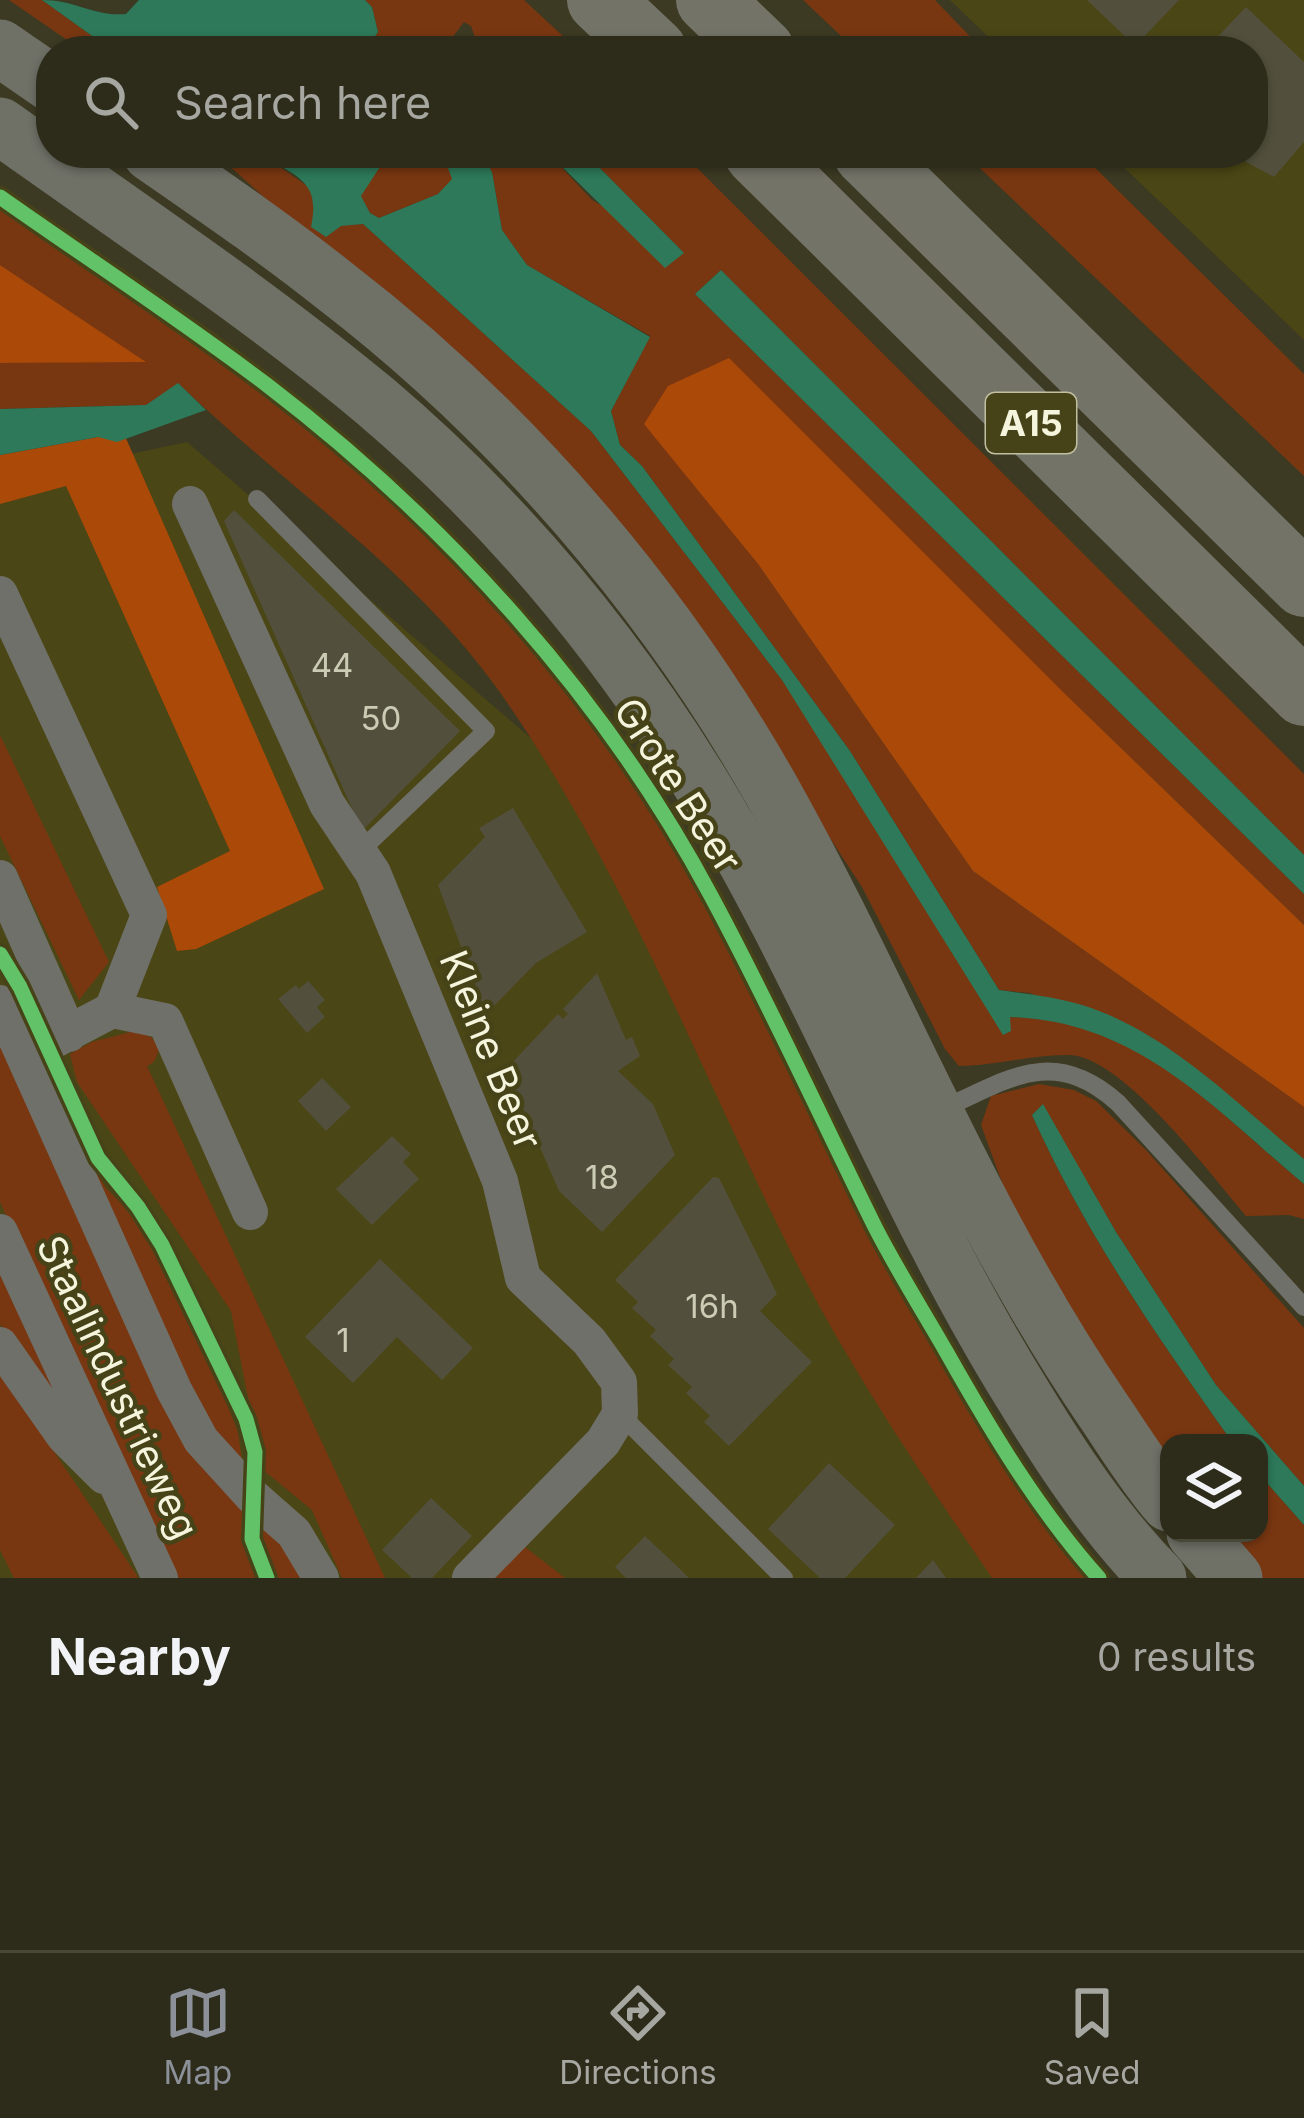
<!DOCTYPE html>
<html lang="en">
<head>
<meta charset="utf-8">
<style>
  body { margin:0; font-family:Inter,sans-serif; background:#393827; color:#f1f3f6 }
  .controls { position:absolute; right:36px; bottom:36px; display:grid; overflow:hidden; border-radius:24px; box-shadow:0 3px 9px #0004 }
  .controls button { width:108px; height:108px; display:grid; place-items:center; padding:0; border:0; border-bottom:3px solid #484839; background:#2d2c1a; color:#f1f3f6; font:60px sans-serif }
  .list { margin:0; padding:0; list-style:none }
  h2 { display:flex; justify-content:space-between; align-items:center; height:156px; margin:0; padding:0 48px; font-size:51px }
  h2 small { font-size:39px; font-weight:400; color:#a7a7a2 }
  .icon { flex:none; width:66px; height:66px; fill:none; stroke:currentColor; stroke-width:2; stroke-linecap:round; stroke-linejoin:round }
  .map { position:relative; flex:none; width:1304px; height:1578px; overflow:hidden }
  .search { position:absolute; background:#2d2c1a; box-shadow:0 3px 9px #0004; left:36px; right:36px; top:36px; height:132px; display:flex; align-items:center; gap:30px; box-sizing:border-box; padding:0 42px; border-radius:48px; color:#a7a7a2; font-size:45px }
  .sheet { height:372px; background:#2d2c1a }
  nav { display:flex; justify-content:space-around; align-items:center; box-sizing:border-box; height:168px; border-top:3px solid #484839; background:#2d2c1a; font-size:33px; color:#a7a7a2 }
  nav a { display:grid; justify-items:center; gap:6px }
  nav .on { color:#8c9099 }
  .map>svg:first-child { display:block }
</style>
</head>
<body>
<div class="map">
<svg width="1304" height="1578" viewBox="0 0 1304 1578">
  <rect width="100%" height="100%" fill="#3c3a22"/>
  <path fill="#4b4615" d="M 950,0 L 1304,0 L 1304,340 L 1109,153 L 1253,153 L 1253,51 L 1003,51 Z
    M 187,442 L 570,772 L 1019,1578 L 0,1578 L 0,482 Z"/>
  <path fill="#793711" d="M 9,0 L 42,0 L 113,51 L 83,51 Z
    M 365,0 L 524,0 L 579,51 L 480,51 L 471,26 L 464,22 L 442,51 L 365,51 L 378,32 L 372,7 Z
    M 803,0 L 935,0 L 984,51 L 857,51 Z
    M 215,153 L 260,153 L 313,190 L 317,201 L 312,227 L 363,224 L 591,431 L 782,680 L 1009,1017 C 1048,1018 1093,1024 1127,1044 C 1192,1080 1247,1137 1304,1184 L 1304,1219 L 1289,1215 L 1246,1216 C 1212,1176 1123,1057 1070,1055 C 1033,1054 996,1066 959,1066 L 945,1049 L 862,887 L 807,803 L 331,258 Z
    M 389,153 L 450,153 L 448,168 L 453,179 L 438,194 L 379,218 L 370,213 L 360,196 Z
    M 481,153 L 548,153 L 592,200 L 684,253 L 585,153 L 682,153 L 1304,774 L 1304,855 L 721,270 L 695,294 L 1304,894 L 1304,925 L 1060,689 L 645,424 L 758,564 L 973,871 L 1304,1107 L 1304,1159 L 1198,1073 L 1030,993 L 999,990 L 850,751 L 642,466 L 620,445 L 611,411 L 650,336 L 527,265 L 502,230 L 492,172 Z
    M 964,153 L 1080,153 L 1304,374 L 1304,476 Z
    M 0,202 L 266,393 L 349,460 L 461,565 L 532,645 L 626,771 L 693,873 L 897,1284 L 978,1423 L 1090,1578 L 992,1578 C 921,1473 849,1368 792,1254 C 697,1064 622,865 499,691 C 412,569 285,486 179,384 L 146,405 L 0,409 L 0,363 L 144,361 L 0,265 Z
    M 0,735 L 109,962 L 79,1000 L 0,836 Z
    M 134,1031 L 151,1037 L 160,1048 L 154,1062 L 147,1066 L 385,1578 L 342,1578 L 312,1510 L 262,1469 L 231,1311 L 77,1082 L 70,1054 L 92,1042 Z
    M 0,1037 L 185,1444 L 322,1578 L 172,1578 L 0,1202 Z
    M 1039,1084 L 1074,1090 L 1096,1101 L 1146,1150 L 1304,1328 L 1304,1486 L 1216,1385 L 1116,1232 L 1042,1105 L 1032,1115 C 1085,1233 1158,1338 1233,1443 L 1169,1443 L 1169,1473 L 1080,1345 L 1003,1185 L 981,1125 L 991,1096 Z
    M 76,1139 L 106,1188 L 135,1217 L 153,1244 L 225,1399 L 238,1432 L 243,1468 L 219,1444 Z
    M 0,1272 L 56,1393 L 45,1389 L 0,1324 Z
    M 0,1371 L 136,1574 L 138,1578 L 14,1578 L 0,1550 Z
    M 1259,1474 L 1304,1525 L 1304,1578 L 1261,1578 L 1219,1533 L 1259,1533 Z
    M 521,1544 L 565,1578 L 490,1578 Z"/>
  <path fill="#ab4909" d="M 0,265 L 146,362 L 0,363 Z
    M 729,358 L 1060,689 L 1304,925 L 1304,1107 L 973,871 L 758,564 L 644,424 L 668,386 Z
    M 125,436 L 324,889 L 196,949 L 177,951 L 157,887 L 230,851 L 66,486 L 0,504 L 0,455 L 98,437 Z"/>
  <path fill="#2d7959" d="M 42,0 C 76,0 94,17 126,14 L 139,0 L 365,0 L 372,7 L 378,32 L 365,51 L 113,51 Z
    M 260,153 L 332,153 L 340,161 L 362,153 L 389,153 L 361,196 L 370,213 L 379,218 L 438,194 L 452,179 L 448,168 L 450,153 L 481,153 L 492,172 L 502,230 L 527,265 L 650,337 L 611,411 L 620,445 L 642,466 L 850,751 L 999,990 C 1027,994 1055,997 1082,1005 C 1167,1031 1237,1104 1304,1159 L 1304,1184 C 1212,1107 1138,1021 1010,1017 L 1011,1031 L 1003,1035 L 782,680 L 591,431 L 363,224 L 341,226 L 326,237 L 311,227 C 321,179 296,178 260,153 Z
    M 548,153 L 585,153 L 684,253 L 665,268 Z
    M 721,270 L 1304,855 L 1304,894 L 695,294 Z
    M 178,383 L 206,410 L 117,442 L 98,437 L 0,455 L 0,409 L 146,405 Z
    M 1043,1104 L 1116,1232 L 1216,1385 L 1304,1486 L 1304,1525 L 1259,1474 L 1259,1443 L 1233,1443 C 1158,1338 1085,1233 1032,1115 Z"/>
  <path fill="#52503c" d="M 1087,0 L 1179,0 L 1135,46 Z
    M 1246,7 L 1304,62 L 1304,142 L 1274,177 L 1230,153 L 1253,153 L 1253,51 L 1204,51 Z
    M 234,510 L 460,731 L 362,831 L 224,521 Z
    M 513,808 L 587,932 L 536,963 L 486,1014 L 438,885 L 485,837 L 479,828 Z
    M 597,973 L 626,1040 L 632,1037 L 640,1056 L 618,1071 L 653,1104 L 675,1155 L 602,1232 L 559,1191 L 506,1069 L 558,1014 L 563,1019 L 568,1014 L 563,1009 Z
    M 308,981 L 325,1000 L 317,1007 L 325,1017 L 307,1033 L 278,999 L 296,985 L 299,989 Z
    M 322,1078 L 351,1107 L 326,1131 L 298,1101 Z
    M 392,1136 L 411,1154 L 403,1162 L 419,1179 L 372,1225 L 336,1189 Z
    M 713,1177 L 719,1178 L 777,1294 L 760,1311 L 812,1362 L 729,1446 L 704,1422 L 710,1416 L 686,1393 L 692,1387 L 668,1365 L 674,1359 L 650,1336 L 656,1330 L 632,1308 L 638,1302 L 615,1280 Z
    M 380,1259 L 473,1348 L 442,1380 L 397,1337 L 353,1383 L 305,1337 Z
    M 829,1463 L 895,1525 L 845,1578 L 820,1578 L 768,1529 Z
    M 431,1498 L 472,1536 L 432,1578 L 412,1578 L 382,1550 Z
    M 645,1536 L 680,1569 L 689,1578 L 626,1578 L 615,1567 Z
    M 933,1560 L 946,1578 L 916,1578 Z"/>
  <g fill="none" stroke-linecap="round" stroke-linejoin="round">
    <path stroke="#70706a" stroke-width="18" d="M 257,499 L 486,731 L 359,852
      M 943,1109 C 1010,1078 1054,1046 1118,1103 L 1304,1307
      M 620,1414 L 784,1578"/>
    <path stroke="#70706a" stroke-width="36" d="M 190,504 L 327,804 L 373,873 L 500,1181 L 523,1278 L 589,1341 L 619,1382 L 620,1414 L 603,1442 L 470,1578
      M 0,594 L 149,915 L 112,1010
      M 0,878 L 69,1034
      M 0,1003 L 174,1390 L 201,1440 L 252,1496 L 294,1533 L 321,1578
      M 28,1063 L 47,1044 L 112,1010 L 165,1021 L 250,1212
      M 0,1232 L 160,1578
      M 0,1345 L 64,1436 L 104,1476"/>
    <path stroke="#6f7066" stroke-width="57" d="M 0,48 L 51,83
      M 0,126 C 126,216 256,302 375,401 C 500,507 608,635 695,774 C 819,973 899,1196 1023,1395 C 1062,1459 1105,1524 1158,1578
      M 151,153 C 213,196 276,239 335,286 C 512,422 662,597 772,791 C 886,994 969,1213 1101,1407 C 1123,1439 1144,1474 1169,1503
      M 1195,1533 L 1234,1578"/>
    <path stroke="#737368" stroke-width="66" d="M 600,0 L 654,51
      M 709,0 L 762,51
      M 757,153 L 1304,693
      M 866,153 L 1304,584"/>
    <defs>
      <path id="cycleway" d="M 0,197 C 88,259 180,319 267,385 C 445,521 604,696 710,894 C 769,1003 820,1116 875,1227 C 897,1270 923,1311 947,1353 C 991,1431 1039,1511 1099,1578
        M 0,954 L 20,987 L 98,1158 L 138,1207 L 162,1245 L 246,1419 L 255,1452 L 252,1539 L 267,1578"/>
    </defs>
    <use href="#cycleway" stroke="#474318" stroke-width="22"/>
    <use href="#cycleway" stroke="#61c268" stroke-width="15"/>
  </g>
  <g text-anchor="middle" stroke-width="9" stroke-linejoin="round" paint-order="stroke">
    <g font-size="33" fill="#cccbb4">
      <text x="332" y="677">44</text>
      <text x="381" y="730">50</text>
      <text x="602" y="1189">18</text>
      <text x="712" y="1318">16h</text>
      <text x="343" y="1352">1</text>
    </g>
    <rect fill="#474318" stroke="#c1bfa1" stroke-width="3" x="986" y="393" width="90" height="60" rx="9"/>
    <g font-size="36" font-weight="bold" fill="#f5f4dc">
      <text x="1031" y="436">A15</text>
    </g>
    <g font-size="39" fill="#f5f4dc" stroke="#474318">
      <text transform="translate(678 785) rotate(57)" y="14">Grote Beer</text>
      <text transform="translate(491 1050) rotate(68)" y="14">Kleine Beer</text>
      <text transform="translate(118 1387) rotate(65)" y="14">Staalindustrieweg</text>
    </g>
  </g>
</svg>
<div class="controls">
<button><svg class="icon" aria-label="layers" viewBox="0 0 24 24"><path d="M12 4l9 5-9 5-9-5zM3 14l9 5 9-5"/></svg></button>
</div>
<div class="search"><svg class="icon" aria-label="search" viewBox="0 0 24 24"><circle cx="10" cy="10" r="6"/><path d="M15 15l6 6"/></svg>Search here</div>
</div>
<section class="sheet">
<h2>Nearby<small>0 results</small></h2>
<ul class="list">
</ul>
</section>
<nav>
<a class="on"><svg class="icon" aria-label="map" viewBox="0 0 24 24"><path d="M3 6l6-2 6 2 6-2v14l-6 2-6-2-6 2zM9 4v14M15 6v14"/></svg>Map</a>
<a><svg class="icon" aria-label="directions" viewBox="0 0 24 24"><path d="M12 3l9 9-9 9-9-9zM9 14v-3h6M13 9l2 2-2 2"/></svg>Directions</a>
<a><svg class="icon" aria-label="saved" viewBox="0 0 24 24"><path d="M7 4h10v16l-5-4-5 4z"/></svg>Saved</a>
</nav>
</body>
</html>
